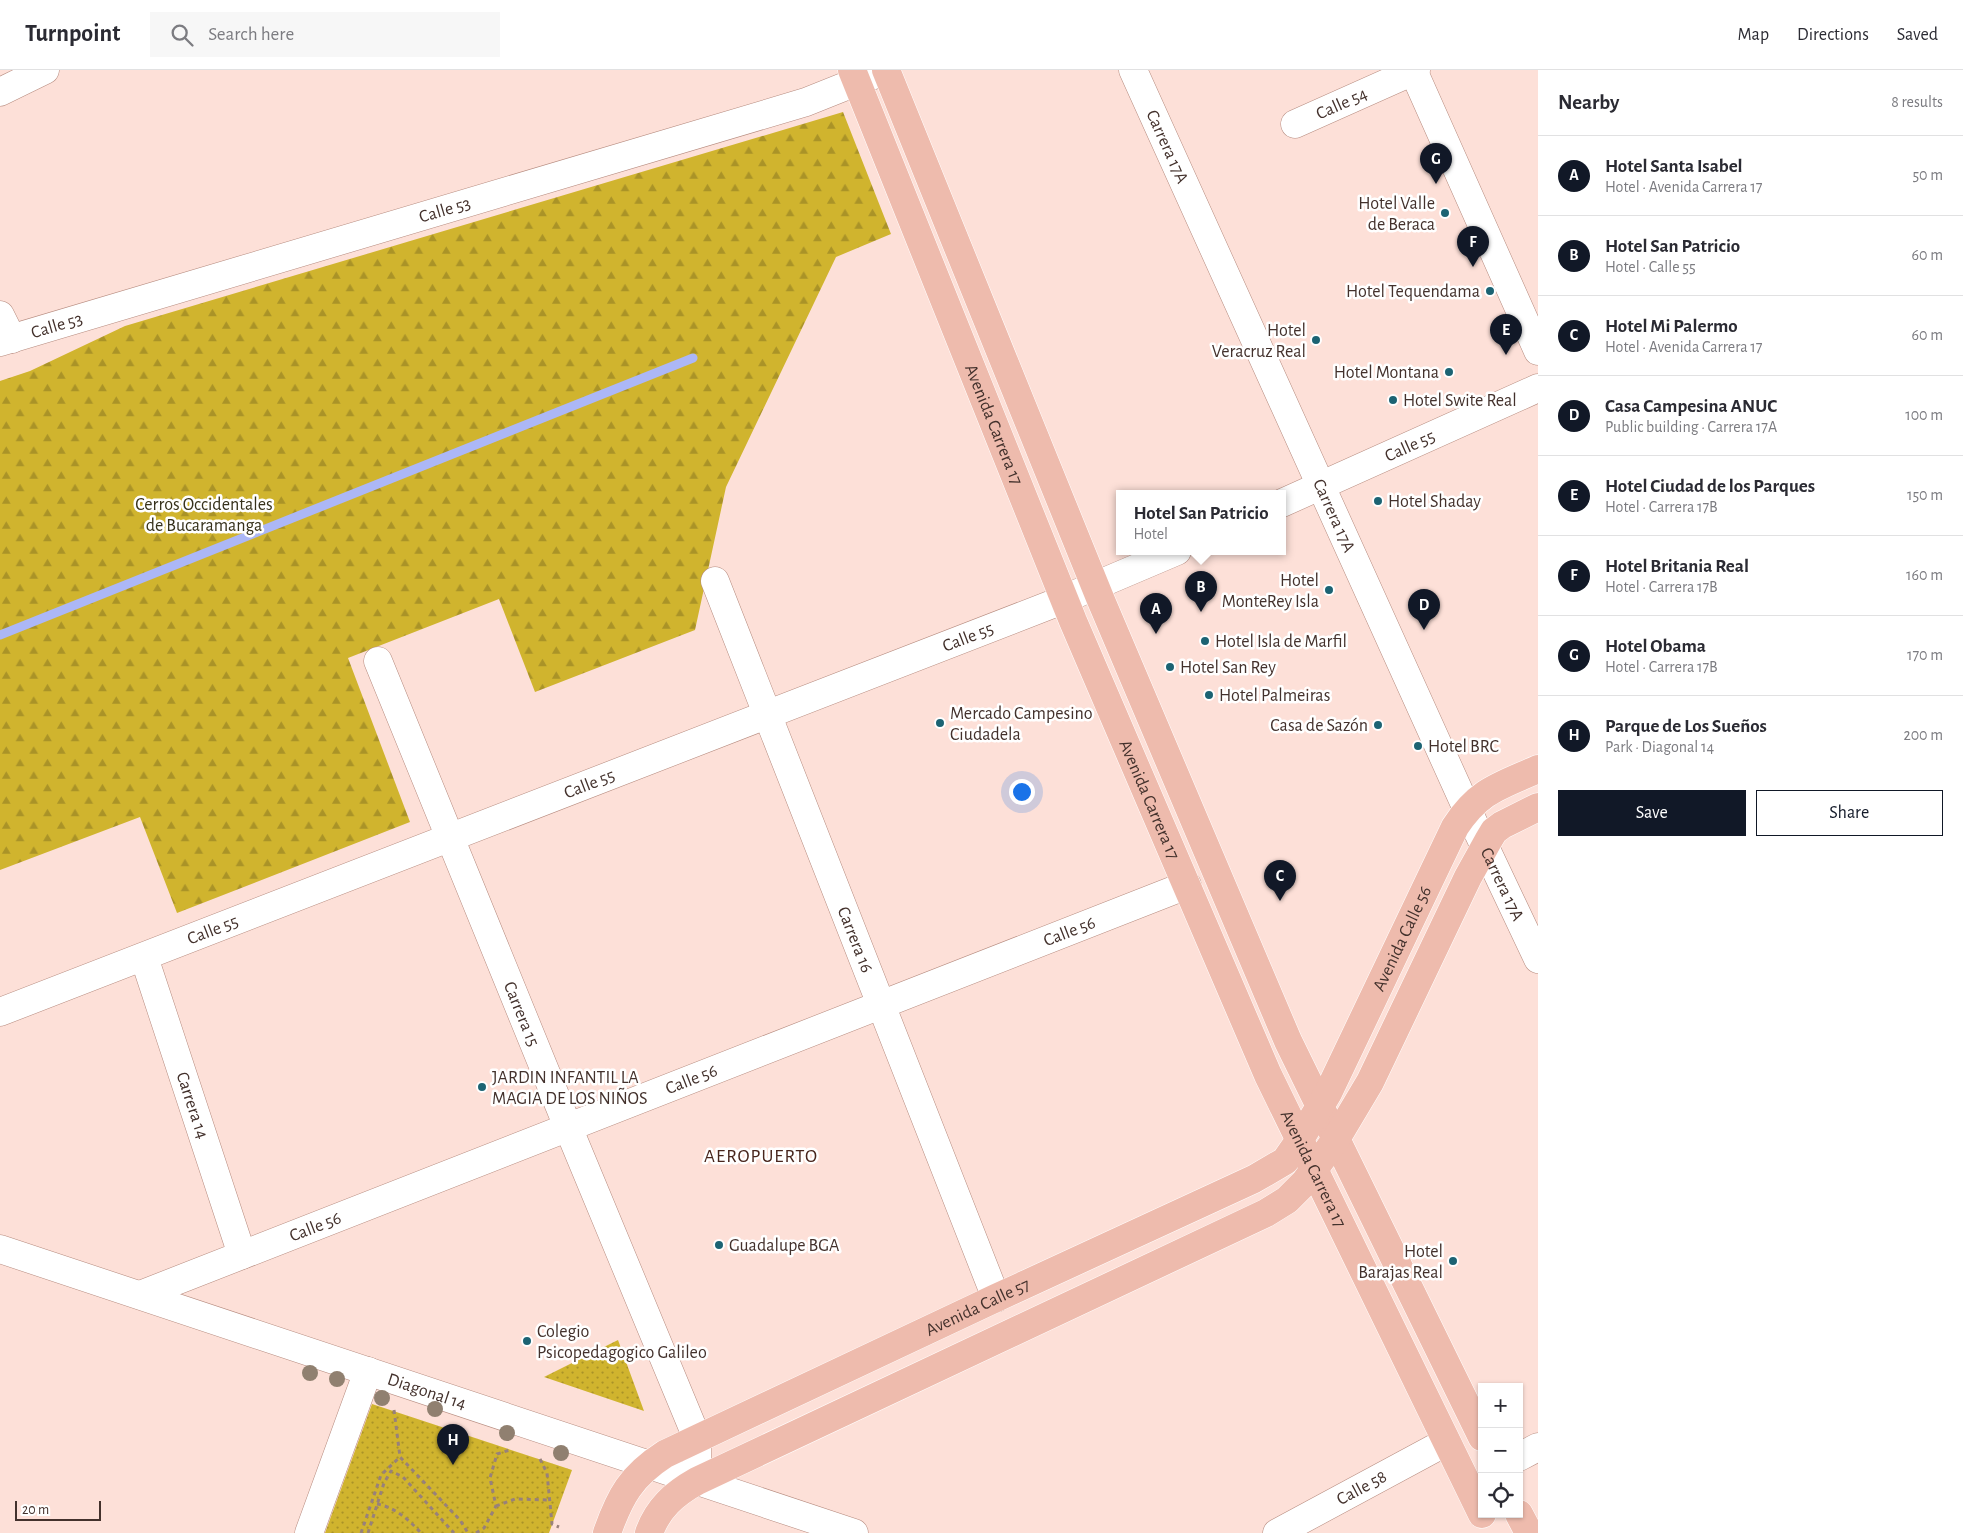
<!DOCTYPE html>
<html lang="en">
<head>
<meta charset="utf-8">
<style>
  body { margin:0; font-family:"Alegreya Sans",sans-serif; background:#f7f7f7; color:#2b2b33 }
  .controls { position:absolute; right:15px; bottom:15px; display:grid; overflow:hidden; border-radius:0px; box-shadow:0 1px 4px #0004 }
  .controls button { width:45px; height:45px; display:grid; place-items:center; padding:0; border:0; border-bottom:1px solid #e1e1e2; background:#fff; color:#2b2b33; font:25px sans-serif }
  .scale { position:absolute; left:15px; bottom:12px; width:86px; box-sizing:border-box; padding-left:5px; border:2px solid #43312c; border-top:0; font-size:14px; line-height:18px; white-space:nowrap; color:#43312c; -webkit-text-stroke:4px #fff; paint-order:stroke }
  .you { position:absolute; left:1021px; top:721px; width:18px; height:18px; margin:-12px; border:4px solid #fff; border-radius:50%; background:#1a73e8; box-shadow:0 0 0 8px #1a73e833 }
  .badge { display:grid; place-items:center; width:32px; height:32px; border-radius:50%; background:#111827; color:#fff; font-size:16px; font-weight:700 }
  .pin { position:absolute; translate:-50% -41px; filter:drop-shadow(0 1px 2px #0008) }
  .pin::after { content:''; position:absolute; top:26px; width:18px; height:15px; background:inherit; clip-path:polygon(0 0,100% 0,50% 100%) }
  .popup { position:absolute; left:1116px; top:420px; width:170px; height:65px; box-sizing:border-box; display:grid; place-content:center; border-radius:0px; background:#fff; filter:drop-shadow(0 1px 4px #0005); font-size:16px; white-space:nowrap; color:#7c7c81 }
  .popup b { font-size:19px; color:#2b2b33 }
  .popup::after { content:''; position:absolute; left:50%; top:100%; margin-left:-10px; border:10px solid transparent; border-top-color:#fff }
  .list { margin:0; padding:0; list-style:none }
  h2 { display:flex; justify-content:space-between; align-items:center; height:65px; margin:0; padding:0 20px; font-size:21px }
  h2 small { font-size:16px; font-weight:400; color:#7c7c81 }
  .list li { display:grid; grid-template-columns:32px 1fr auto; gap:15px; align-items:center; box-sizing:border-box; height:80px; padding:0 20px; border-top:1px solid #e1e1e2 }
  .list b { display:block; font-size:19px; white-space:nowrap }
  .list p { margin:0; font-size:16px; white-space:nowrap; color:#7c7c81 }
  .list em { font-size:16px; font-style:normal; color:#7c7c81 }
  .actions { display:flex; gap:10px; padding:15px 20px }
  .actions a { flex:1; padding:11px 0; border:1px solid #111827; border-radius:0px; text-align:center; font-size:18px; color:#111827 }
  .actions .main { background:#111827; color:#fff }
  .icon { flex:none; width:28px; height:28px; fill:none; stroke:currentColor; stroke-width:2; stroke-linecap:round; stroke-linejoin:round }
  .map { position:relative; flex:none; width:1538px; height:1463px; overflow:hidden }
  header { display:flex; align-items:center; gap:30px; box-sizing:border-box; height:70px; padding:0 25px; background:#fff; border-bottom:1px solid #e1e1e2 }
  header strong { font-size:24px }
  nav { display:flex; gap:28px; margin-inline-start:auto; font-size:18px }
  .search { width:350px; height:45px; background:#f7f7f7; display:flex; align-items:center; gap:12px; box-sizing:border-box; padding:0 18px; border-radius:0px; color:#7c7c81; font-size:19px }
  main { display:flex }
  aside { flex:1; background:#fff }
  .map>svg:first-child { display:block }
</style>
</head>
<body>
<header>
<strong>Turnpoint</strong>
<div class="search"><svg class="icon" aria-label="search" viewBox="0 0 24 24"><circle cx="10" cy="10" r="6"/><path d="M15 15l6 6"/></svg>Search here</div>
<nav><a>Map</a><a>Directions</a><a>Saved</a></nav>
</header>
<main>
<div class="map">
<svg width="1538" height="1463" viewBox="0 0 1538 1463">
  <defs>
    <pattern id="forest-firs" width="22" height="20" patternUnits="userSpaceOnUse" patternTransform="scale(1.25)"><rect width="22" height="20" fill="#d0b42e"/><path d="M5 1l3.5 6h-7zM16 11l3.5 6h-7z" fill="#aa9327"/></pattern>
    <pattern id="park-dots" width="8" height="8" patternUnits="userSpaceOnUse" patternTransform="scale(1.25)"><rect width="8" height="8" fill="#d0b42e"/><path d="M2 2h.1M6 6h.1" fill="none" stroke="#aa9327" stroke-width="1.8" stroke-linecap="round"/></pattern>
  </defs>
  <rect width="100%" height="100%" fill="#fde0d8"/>
  <path fill="url(#forest-firs)" d="M 843,42 L 891,164 L 836,187 L 726,417 L 695,560 L 535,622 L 499,529 L 348,588 L 410,752 L 177,843 L 140,747 L 0,800 L 0,311 L 30,301 L 125,256 Z"/>
  <path fill="url(#park-dots)" d="M 618,1270 L 644,1341 L 544,1307 Z
    M 372,1334 L 572,1400 L 549,1463 L 325,1463 Z"/>
  <g fill="none" stroke-linecap="round" stroke-linejoin="round">
    <path stroke="#acb7f6" stroke-width="9" d="M 0,565 L 693,288"/>
    <defs>
      <g id="minor">
        <path id="s1" d="M 1133,0 L 1467,739 L 1538,889"/>
        <path d="M 1413,0 L 1538,281"/>
        <path d="M 0,22 L 45,0"/>
        <path id="s2" d="M 1295,54 L 1416,0"/>
        <path d="M 0,245 L 12,269"/>
        <path id="s3" d="M 0,272 L 806,32 L 886,0"/>
        <path id="s4" d="M 1282,433 L 1538,318"/>
        <path id="s5" d="M 715,511 L 996,1228"/>
        <path id="s6" d="M 378,591 L 568,1057 L 697,1368 L 697,1411"/>
        <path id="s7" d="M 144,887 L 242,1185"/>
        <path id="s8" d="M 0,942 L 1050,535 L 1177,481"/>
        <path id="s9" d="M 0,1179 L 854,1463"/>
        <path id="s10" d="M 140,1225 L 1187,815"/>
        <path d="M 1519,1387 L 1538,1377"/>
        <path d="M 309,1463 L 368,1301"/>
        <path id="s11" d="M 1277,1463 L 1446,1372"/>
      </g>
      <g id="major">
        <path id="s12" d="M 852,0 L 1073,551 L 1268,1005 L 1482,1444"/>
        <path d="M 886,0 L 1100,528 L 1288,971 L 1482,1367"/>
        <path d="M 1519,1444 L 1529,1463"/>
        <path id="s13" d="M 607,1463 C 620,1426 631,1406 665,1384 L 996,1228 L 1254,1109 L 1285,1091 L 1299,1071 L 1328,1023 L 1455,757 C 1479,720 1500,716 1538,699"/>
        <path d="M 649,1463 C 658,1438 674,1424 697,1411 L 1266,1143 L 1287,1130 L 1305,1112 L 1336,1069 L 1370,1012 L 1468,807 L 1488,771 L 1494,761 L 1502,755 L 1538,737"/>
      </g>
    </defs>
    <use href="#minor" stroke="#b68b7f" stroke-width="29"/>
    <use href="#major" stroke="#fff" stroke-width="29"/>
    <path stroke="#98817b" stroke-width="3" stroke-dasharray="4 4" stroke-linecap="butt" d="M 394,1340 L 400,1387
      M 540,1389 L 547,1403 L 552,1454 L 559,1457
      M 377,1434 C 395,1437 409,1450 421,1463
      M 496,1436 L 515,1429 L 550,1430
      M 361,1463 L 381,1405 L 400,1387 L 460,1450 L 468,1463
      M 368,1463 L 384,1413 L 391,1401 L 403,1407 L 454,1463
      M 476,1463 L 484,1458 L 496,1436 L 490,1408 L 497,1384 L 510,1380"/>
    <use href="#minor" stroke="#fff" stroke-width="28"/>
    <use href="#major" stroke="#eebbad" stroke-width="28"/>
  </g>
  <g fill="#908070">
    <circle cx="310" cy="1303" r="8"/>
    <circle cx="337" cy="1309" r="8"/>
    <circle cx="382" cy="1328" r="8"/>
    <circle cx="435" cy="1339" r="8"/>
    <circle cx="507" cy="1363" r="8"/>
    <circle cx="561" cy="1383" r="8"/>
  </g>
  <g fill="#1c6373" stroke="#fff" stroke-width="2">
    <circle cx="1445" cy="143" r="5"/>
    <circle cx="1490" cy="221" r="5"/>
    <circle cx="1316" cy="270" r="5"/>
    <circle cx="1449" cy="302" r="5"/>
    <circle cx="1393" cy="330" r="5"/>
    <circle cx="1378" cy="431" r="5"/>
    <circle cx="1329" cy="520" r="5"/>
    <circle cx="1205" cy="571" r="5"/>
    <circle cx="1170" cy="597" r="5"/>
    <circle cx="1209" cy="625" r="5"/>
    <circle cx="940" cy="653" r="5"/>
    <circle cx="1378" cy="655" r="5"/>
    <circle cx="1418" cy="676" r="5"/>
    <circle cx="482" cy="1017" r="5"/>
    <circle cx="719" cy="1175" r="5"/>
    <circle cx="1453" cy="1191" r="5"/>
    <circle cx="527" cy="1271" r="5"/>
  </g>
  <g text-anchor="middle" stroke-width="5" stroke-linejoin="round" paint-order="stroke">
    <g font-size="18" fill="#43312c" stroke="#fff">
      <text dy="6" stroke="none"><textPath href="#s2" startOffset="51">Calle 54</textPath></text>
      <text dy="6" stroke="none"><textPath href="#s1" startOffset="84">Carrera 17A</textPath></text>
      <text dy="6" stroke="none"><textPath href="#s3" startOffset="464">Calle 53</textPath></text>
      <text dy="6" stroke="none"><textPath href="#s3" startOffset="59">Calle 53</textPath></text>
      <text dy="6" stroke="none"><textPath href="#s12" startOffset="382">Avenida Carrera 17</textPath></text>
      <text dy="6" stroke="none"><textPath href="#s4" startOffset="140">Calle 55</textPath></text>
      <text dy="6" stroke="none"><textPath href="#s1" startOffset="489">Carrera 17A</textPath></text>
      <text dy="6" stroke="none"><textPath href="#s8" startOffset="1038">Calle 55</textPath></text>
      <text dy="6" stroke="none"><textPath href="#s8" startOffset="632">Calle 55</textPath></text>
      <text dy="6" stroke="none"><textPath href="#s12" startOffset="788">Avenida Carrera 17</textPath></text>
      <text dy="6" stroke="none"><textPath href="#s1" startOffset="894">Carrera 17A</textPath></text>
      <text dy="6" stroke="none"><textPath href="#s8" startOffset="228">Calle 55</textPath></text>
      <text dy="6" stroke="none"><textPath href="#s10" startOffset="998">Calle 56</textPath></text>
      <text dy="6" stroke="none"><textPath href="#s13" startOffset="1038">Avenida Calle 56</textPath></text>
      <text dy="6" stroke="none"><textPath href="#s5" startOffset="385">Carrera 16</textPath></text>
      <text dy="6" stroke="none"><textPath href="#s6" startOffset="381">Carrera 15</textPath></text>
      <text dy="6" stroke="none"><textPath href="#s10" startOffset="592">Calle 56</textPath></text>
      <text dy="6" stroke="none"><textPath href="#s7" startOffset="156">Carrera 14</textPath></text>
      <text dy="6" stroke="none"><textPath href="#s12" startOffset="1192">Avenida Carrera 17</textPath></text>
      <text dy="6" stroke="none"><textPath href="#s10" startOffset="188">Calle 56</textPath></text>
      <text dy="6" stroke="none"><textPath href="#s13" startOffset="446">Avenida Calle 57</textPath></text>
      <text dy="6" stroke="none"><textPath href="#s9" startOffset="450">Diagonal 14</textPath></text>
      <text dy="6" stroke="none"><textPath href="#s11" startOffset="96">Calle 58</textPath></text>
    </g>
    <g font-size="18" fill="#43312c" stroke="#fff" text-anchor="start">
      <text x="1435" y="139" text-anchor="end">Hotel Valle<tspan x="1435" dy="21">de Beraca</tspan></text>
      <text x="1480" y="227" text-anchor="end">Hotel Tequendama</text>
      <text x="1306" y="266" text-anchor="end">Hotel<tspan x="1306" dy="21">Veracruz Real</tspan></text>
      <text x="1439" y="308" text-anchor="end">Hotel Montana</text>
      <text x="1403" y="336">Hotel Swite Real</text>
      <text x="1388" y="437">Hotel Shaday</text>
      <text x="1319" y="516" text-anchor="end">Hotel<tspan x="1319" dy="21">MonteRey Isla</tspan></text>
      <text x="1215" y="577">Hotel Isla de Marfil</text>
      <text x="1180" y="603">Hotel San Rey</text>
      <text x="1219" y="631">Hotel Palmeiras</text>
      <text x="950" y="649">Mercado Campesino<tspan x="950" dy="21">Ciudadela</tspan></text>
      <text x="1368" y="661" text-anchor="end">Casa de Sazón</text>
      <text x="1428" y="682">Hotel BRC</text>
      <text x="492" y="1013">JARDIN INFANTIL LA<tspan x="492" dy="21">MAGIA DE LOS NIÑOS</tspan></text>
      <text x="729" y="1181">Guadalupe BGA</text>
      <text x="1443" y="1187" text-anchor="end">Hotel<tspan x="1443" dy="21">Barajas Real</tspan></text>
      <text x="537" y="1267">Colegio<tspan x="537" dy="21">Psicopedagogico Galileo</tspan></text>
    </g>
    <g font-size="18" fill="#36311b" stroke="#fff">
      <text x="204" y="440">Cerros Occidentales<tspan x="204" dy="21">de Bucaramanga</tspan></text>
    </g>
    <g font-size="19" letter-spacing="1" fill="#48251c" stroke="#fff">
      <text x="761" y="1092">AEROPUERTO</text>
    </g>
  </g>
</svg>
<div class="controls">
<button>+</button>
<button>−</button>
<button><svg class="icon" aria-label="locate" viewBox="0 0 24 24"><circle cx="12" cy="12" r="6"/><path d="M12 2v4M12 18v4M2 12h4M18 12h4"/></svg></button>
</div>
<div class="scale">20 m</div>
<div class="you"></div>
<div class="pin badge" style="left:1156px;top:564px">A</div>
<div class="pin badge" style="left:1201px;top:542px">B</div>
<div class="popup"><b>Hotel San Patricio</b>Hotel</div>
<div class="pin badge" style="left:1280px;top:831px">C</div>
<div class="pin badge" style="left:1424px;top:560px">D</div>
<div class="pin badge" style="left:1506px;top:285px">E</div>
<div class="pin badge" style="left:1473px;top:197px">F</div>
<div class="pin badge" style="left:1436px;top:114px">G</div>
<div class="pin badge" style="left:453px;top:1395px">H</div>
</div>
<aside>
<h2>Nearby<small>8 results</small></h2>
<ul class="list">
<li><span class="badge">A</span><div><b>Hotel Santa Isabel</b><p>Hotel · Avenida Carrera 17</p></div><em>50 m</em></li>
<li><span class="badge">B</span><div><b>Hotel San Patricio</b><p>Hotel · Calle 55</p></div><em>60 m</em></li>
<li><span class="badge">C</span><div><b>Hotel Mi Palermo</b><p>Hotel · Avenida Carrera 17</p></div><em>60 m</em></li>
<li><span class="badge">D</span><div><b>Casa Campesina ANUC</b><p>Public building · Carrera 17A</p></div><em>100 m</em></li>
<li><span class="badge">E</span><div><b>Hotel Ciudad de los Parques</b><p>Hotel · Carrera 17B</p></div><em>150 m</em></li>
<li><span class="badge">F</span><div><b>Hotel Britania Real</b><p>Hotel · Carrera 17B</p></div><em>160 m</em></li>
<li><span class="badge">G</span><div><b>Hotel Obama</b><p>Hotel · Carrera 17B</p></div><em>170 m</em></li>
<li><span class="badge">H</span><div><b>Parque de Los Sueños</b><p>Park · Diagonal 14</p></div><em>200 m</em></li>
</ul>
<div class="actions"><a class="main">Save</a><a>Share</a></div>
</aside>
</main>
</body>
</html>
